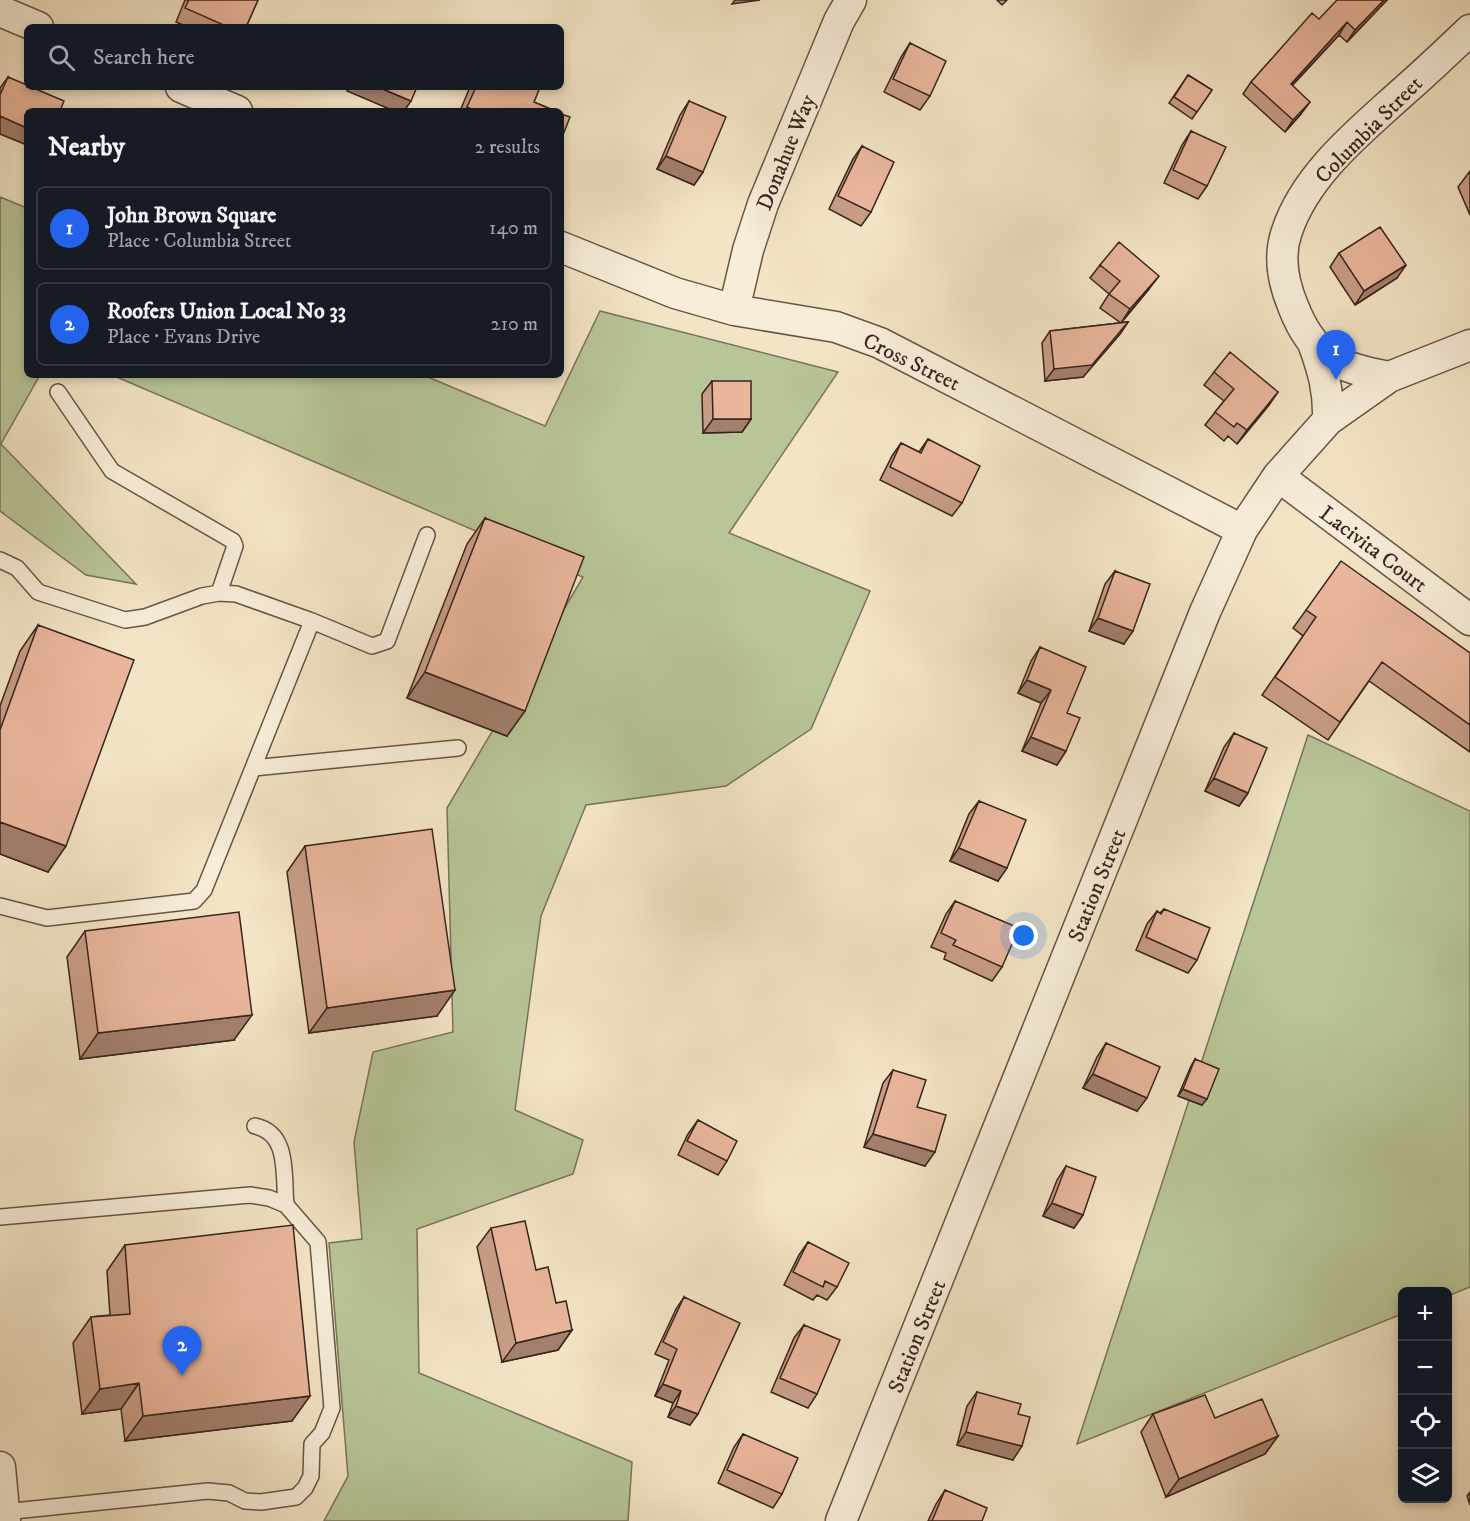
<!DOCTYPE html>
<html lang="en">
<head>
<meta charset="utf-8">
<style>
  body { margin:0; font-family:"IM FELL DW Pica",serif; background:#242831; color:#f1f3f6 }
  .controls { position:absolute; right:18px; bottom:18px; display:grid; overflow:hidden; border-radius:9px; box-shadow:0 3px 9px #0003 }
  .controls button { width:54px; height:54px; display:grid; place-items:center; padding:0; border:0; border-bottom:2px solid #363941; background:#171b24; color:#f1f3f6; font:30px sans-serif }
  .you { position:absolute; left:1024px; top:936px; width:21px; height:21px; margin:-15px; border:4px solid #fff; border-radius:50%; background:#1a73e8; box-shadow:0 0 0 9px #1a73e833 }
  .badge { display:grid; place-items:center; width:39px; height:39px; border-radius:50%; background:#2563eb; color:#fff; font-size:20px; font-weight:700 }
  .pin { position:absolute; translate:-50% -50px; filter:drop-shadow(0 2px 3px #0008) }
  .pin::after { content:''; position:absolute; top:32px; width:21px; height:18px; background:inherit; clip-path:polygon(0 0,100% 0,50% 100%) }
  .list { margin:0; padding:0; list-style:none }
  h2 { display:flex; justify-content:space-between; align-items:center; height:78px; margin:0; padding:0 24px; font-size:26px }
  h2 small { font-size:20px; font-weight:400; color:#9ea1a6 }
  .list li { display:grid; grid-template-columns:39px 1fr auto; gap:18px; align-items:center; box-sizing:border-box; height:84px; margin:0 12px 12px; padding:0 12px; border:2px solid #363941; border-radius:9px }
  .list b { display:block; font-size:22px; white-space:nowrap }
  .list p { margin:0; font-size:20px; white-space:nowrap; color:#9ea1a6 }
  .list em { font-size:20px; font-style:normal; color:#9ea1a6 }
  .icon { flex:none; width:33px; height:33px; fill:none; stroke:currentColor; stroke-width:2; stroke-linecap:round; stroke-linejoin:round }
  .map { position:relative; flex:none; width:1470px; height:1521px; overflow:hidden }
  .search { position:absolute; background:#171b24; box-shadow:0 3px 9px #0003; left:24px; top:24px; width:540px; height:66px; display:flex; align-items:center; gap:15px; box-sizing:border-box; padding:0 21px; border-radius:9px; color:#9ea1a6; font-size:22px }
  .panel { position:absolute; background:#171b24; box-shadow:0 3px 9px #0003; left:24px; top:108px; width:540px; height:270px; border-radius:9px }
  .map>svg:first-child { display:block }
</style>
</head>
<body>
<div class="map">
<svg width="1470" height="1521" viewBox="0 0 1470 1521">
  <rect width="100%" height="100%" fill="#f3e4c5"/>
  <filter id="stains"><feTurbulence type="fractalNoise" baseFrequency=".00333" numOctaves="4"/><feColorMatrix values="0 0 0 0 .2 0 0 0 0 .09 0 0 0 0 .02 0 0 0 .5 -.17"/></filter>
  <radialGradient id="worn" r=".72"><stop offset=".6" stop-color="#630" stop-opacity="0"/><stop offset="1" stop-color="#630" stop-opacity=".3"/></radialGradient>
  <path fill="#b8c597" stroke="#78745a" stroke-width="1.5" d="M 0,197 L 27,208 L 27,375 L 40,375 L 1,444 L 136,584 L 86,575 L 0,511 Z
    M 600,311 L 838,372 L 729,533 L 870,591 L 811,729 L 726,786 L 586,805 L 541,916 L 515,1110 L 583,1140 L 573,1174 L 417,1229 L 419,1373 L 632,1462 L 628,1521 L 324,1521 L 348,1476 L 329,1243 L 362,1239 L 354,1142 L 373,1052 L 453,1032 L 447,808 L 583,577 L 112,375 L 423,375 L 545,426 Z
    M 1308,735 L 1470,811 L 1470,1287 L 1448,1296 L 1448,1292 L 1402,1292 L 1402,1314 L 1077,1444 Z"/>
  <g fill="none" stroke-linecap="round" stroke-linejoin="round">
    <defs>
      <path id="lane" d="M 58,392 L 112,471 L 233,541 L 235,546 L 219,593
        M 0,560 L 17,568 L 38,592 L 125,620 L 145,617 L 202,596 L 219,593 L 236,594 L 312,621 L 204,890 L 194,901 L 47,918 L 0,906
        M 312,621 L 372,646 L 387,641 L 427,535
        M 253,768 L 458,748
        M 255,1126 C 290,1133 283,1176 286,1205
        M 0,1217 L 250,1195 L 269,1198 L 286,1205 L 318,1242 L 332,1408 L 322,1433 L 312,1444 L 311,1476 L 305,1488 L 296,1497 L 261,1502 L 245,1501 L 229,1493 L 208,1491 L 4,1512"/>
      <path id="street" d="M 0,11 L 38,27
        M 181,87 L 237,111
        M 561,247 L 675,293 L 734,310 L 836,327 L 880,343 L 1242,530
        M 734,310 L 748,250 L 763,204 L 839,21 L 851,0
        M 1313,343 C 1323,370 1329,391 1328,420
        M 1389,377 C 1338,367 1313,358 1293,306 C 1283,282 1278,256 1287,231 C 1306,174 1360,131 1403,92 C 1426,72 1448,51 1470,30
        M 1278,476 L 1470,620
        M 0,1467 L 5,1521
        M 841,1521 L 1205,612 L 1242,530 L 1278,476 L 1328,420 L 1389,377 L 1470,345"/>
    </defs>
    <use href="#lane" stroke="#675447" stroke-width="18"/>
    <use href="#street" stroke="#675447" stroke-width="33"/>
    <use href="#lane" stroke="#f7edd9" stroke-width="15"/>
    <use href="#street" stroke="#f7edd9" stroke-width="30"/>
  </g>
  <path fill="#c89d86" stroke="#38241d" stroke-width="1.5" d="M 185,0 L 258,0 L 246,27 L 188,27 L 176,22 Z
    M 997,0 L 1007,0 L 1002,5 Z
    M 1387,0 L 1347,42 L 1339,35 L 1292,86 L 1301,114 L 1285,132 L 1243,94 L 1251,82 L 1319,19 Z
    M 910,43 L 930,96 L 920,110 L 884,92 L 901,57 Z
    M 1188,75 L 1212,90 L 1192,119 L 1169,103 Z
    M 8,77 L 27,145 L 0,134 L 0,88 Z
    M 470,87 L 540,87 L 534,102 L 555,111 L 460,111 Z
    M 689,101 L 703,172 L 694,185 L 657,169 L 680,115 Z
    M 1191,131 L 1207,186 L 1198,199 L 1164,183 L 1182,145 Z
    M 862,146 L 871,212 L 861,226 L 829,209 L 853,159 Z
    M 1470,171 L 1470,215 L 1458,187 Z
    M 1339,253 L 1397,278 L 1355,305 L 1330,267 Z
    M 1100,265 L 1149,289 L 1121,323 L 1100,308 L 1109,294 L 1090,278 Z
    M 1128,322 L 1120,334 L 1083,377 L 1045,381 L 1042,343 L 1050,331 Z
    M 1214,372 L 1278,392 L 1269,405 L 1237,444 L 1228,436 L 1224,441 L 1205,425 L 1224,401 L 1204,385 Z
    M 712,381 L 751,419 L 742,432 L 703,433 L 702,394 Z
    M 928,439 L 962,503 L 952,516 L 880,480 L 892,456 L 901,443 L 919,452 Z
    M 485,518 L 507,736 L 407,698 L 467,544 Z
    M 1115,571 L 1124,644 L 1089,631 L 1105,584 Z
    M 1306,610 L 1470,653 L 1470,752 L 1369,681 L 1328,740 L 1262,695 L 1303,636 L 1293,628 Z
    M 38,625 L 48,872 L 0,854 L 0,706 L 20,651 Z
    M 1040,647 L 1067,713 L 1066,751 L 1057,765 L 1022,751 L 1041,703 L 1018,693 L 1031,661 Z
    M 1234,733 L 1248,793 L 1239,806 L 1205,791 L 1224,747 Z
    M 979,801 L 998,881 L 950,861 L 969,814 Z
    M 305,846 L 437,1016 L 309,1033 L 287,872 Z
    M 955,901 L 1002,967 L 992,981 L 944,959 L 946,953 L 931,947 L 946,914 Z
    M 1164,909 L 1197,960 L 1188,973 L 1136,950 L 1147,924 L 1157,911 L 1160,913 Z
    M 85,931 L 234,1040 L 80,1059 L 67,957 Z
    M 1106,1043 L 1137,1111 L 1083,1088 L 1097,1057 Z
    M 1195,1059 L 1202,1105 L 1178,1096 L 1191,1066 Z
    M 893,1070 L 917,1107 L 925,1166 L 864,1147 L 883,1083 Z
    M 698,1120 L 727,1161 L 718,1175 L 678,1155 L 688,1134 Z
    M 1066,1166 L 1083,1215 L 1074,1228 L 1043,1216 L 1057,1180 Z
    M 491,1228 L 536,1270 L 572,1330 L 558,1350 L 502,1362 L 477,1247 Z
    M 808,1242 L 837,1287 L 827,1300 L 817,1295 L 813,1300 L 784,1285 L 799,1255 Z
    M 125,1245 L 292,1421 L 125,1441 L 121,1409 L 82,1414 L 73,1343 L 91,1317 L 110,1315 L 107,1271 Z
    M 684,1297 L 690,1425 L 668,1417 L 673,1403 L 655,1396 L 669,1360 L 655,1354 L 676,1309 Z
    M 804,1325 L 817,1394 L 808,1408 L 771,1392 L 794,1338 Z
    M 977,1392 L 1018,1414 L 1013,1460 L 957,1445 L 967,1406 Z
    M 1153,1414 L 1215,1418 L 1278,1436 L 1265,1454 L 1166,1497 L 1141,1432 Z
    M 743,1434 L 782,1494 L 773,1508 L 718,1483 L 734,1447 Z
    M 945,1490 L 982,1521 L 928,1521 L 936,1504 Z
    M 1470,1492 L 1470,1505 L 1467,1496 Z"/>
  <path fill="#a37f6d" stroke="#38241d" stroke-width="1.5" d="M 735,0 L 760,0 L 732,4 Z
    M 1384,0 L 1387,0 L 1347,42 L 1355,30 Z
    M 1347,22 L 1339,35 L 1282,96 L 1291,84 Z
    M 350,87 L 378,87 L 411,101 L 404,111 L 394,111 L 347,91 Z
    M 1310,102 L 1301,114 L 1285,132 L 1293,120 Z
    M 467,107 L 476,111 L 465,111 Z
    M 0,116 L 27,128 L 27,145 L 0,134 Z
    M 666,156 L 703,172 L 694,185 L 657,169 Z
    M 1406,265 L 1397,278 L 1355,305 L 1364,291 Z
    M 1159,276 L 1149,289 L 1121,323 L 1130,309 Z
    M 1128,322 L 1120,334 L 1083,377 L 1045,381 L 1054,369 Z
    M 1278,392 L 1269,405 L 1237,444 L 1247,430 Z
    M 713,419 L 751,419 L 742,432 L 703,433 Z
    M 1098,618 L 1133,631 L 1124,644 L 1089,631 Z
    M 425,672 L 525,711 L 507,736 L 407,698 Z
    M 1027,680 L 1051,690 L 1041,703 L 1018,693 Z
    M 1031,737 L 1066,751 L 1057,765 L 1022,751 Z
    M 1214,778 L 1248,793 L 1239,806 L 1205,791 Z
    M 0,822 L 66,846 L 48,872 L 0,854 Z
    M 959,848 L 1007,868 L 998,881 L 950,861 Z
    M 455,990 L 437,1016 L 309,1033 L 327,1008 Z
    M 252,1015 L 234,1040 L 80,1059 L 98,1033 Z
    M 1093,1074 L 1147,1098 L 1137,1111 L 1083,1088 Z
    M 1183,1089 L 1207,1099 L 1202,1105 L 1178,1096 Z
    M 873,1134 L 935,1152 L 925,1166 L 864,1147 Z
    M 1052,1203 L 1083,1215 L 1074,1228 L 1043,1216 Z
    M 572,1330 L 558,1350 L 502,1362 L 516,1343 Z
    M 139,1383 L 121,1409 L 82,1414 L 100,1389 Z
    M 663,1384 L 681,1391 L 673,1403 L 655,1396 Z
    M 310,1396 L 292,1421 L 125,1441 L 143,1416 Z
    M 676,1406 L 698,1414 L 690,1425 L 668,1417 Z
    M 966,1432 L 1022,1446 L 1013,1460 L 957,1445 Z
    M 1278,1436 L 1265,1454 L 1166,1497 L 1179,1479 Z"/>
  <path fill="#e9b69c" stroke="#38241d" stroke-width="1.5" d="M 189,0 L 258,0 L 246,27 L 228,27 L 185,8 Z
    M 1337,0 L 1384,0 L 1355,30 L 1347,22 L 1291,84 L 1310,102 L 1293,120 L 1251,82 L 1312,13 L 1319,19 Z
    M 910,43 L 946,61 L 930,96 L 893,79 Z
    M 1188,75 L 1212,90 L 1197,112 L 1174,97 Z
    M 8,77 L 27,85 L 27,87 L 31,87 L 64,101 L 60,111 L 27,111 L 27,128 L 0,116 L 0,95 Z
    M 378,87 L 417,87 L 411,101 Z
    M 476,87 L 540,87 L 534,102 L 555,111 L 476,111 L 467,107 Z
    M 689,101 L 726,117 L 703,172 L 666,156 Z
    M 561,114 L 570,117 L 561,140 Z
    M 1191,131 L 1226,147 L 1207,186 L 1173,170 Z
    M 862,146 L 894,162 L 871,212 L 838,196 Z
    M 1380,227 L 1406,265 L 1364,291 L 1339,253 Z
    M 1119,242 L 1159,276 L 1130,309 L 1109,294 L 1120,281 L 1100,265 Z
    M 1128,322 L 1092,365 L 1054,369 L 1050,331 Z
    M 1230,352 L 1278,392 L 1247,430 L 1237,423 L 1234,427 L 1215,412 L 1234,389 L 1214,372 Z
    M 712,381 L 751,381 L 751,419 L 713,419 Z
    M 928,439 L 980,466 L 962,503 L 890,467 L 901,443 L 921,453 Z
    M 485,518 L 584,557 L 525,711 L 425,672 Z
    M 1341,561 L 1470,653 L 1470,725 L 1382,662 L 1340,722 L 1275,677 L 1316,617 L 1306,610 Z
    M 1115,571 L 1150,584 L 1133,631 L 1098,618 Z
    M 38,625 L 134,660 L 66,846 L 0,822 L 0,730 Z
    M 1040,647 L 1086,667 L 1067,713 L 1080,718 L 1066,751 L 1031,737 L 1051,690 L 1027,680 Z
    M 1234,733 L 1267,748 L 1248,793 L 1214,778 Z
    M 979,801 L 1026,820 L 1007,868 L 959,848 Z
    M 432,829 L 455,990 L 327,1008 L 305,846 Z
    M 955,901 L 1019,928 L 1002,967 L 953,945 L 956,940 L 941,933 Z
    M 1164,909 L 1210,928 L 1197,960 L 1146,937 L 1157,911 L 1161,914 Z
    M 239,912 L 252,1015 L 98,1033 L 85,931 Z
    M 1106,1043 L 1160,1067 L 1147,1098 L 1093,1074 Z
    M 1195,1059 L 1219,1069 L 1207,1099 L 1183,1089 Z
    M 893,1070 L 926,1080 L 917,1107 L 946,1115 L 935,1152 L 873,1134 Z
    M 698,1120 L 737,1141 L 727,1161 L 687,1141 Z
    M 1066,1166 L 1096,1177 L 1083,1215 L 1052,1203 Z
    M 525,1221 L 536,1270 L 548,1267 L 556,1303 L 566,1301 L 572,1330 L 516,1343 L 491,1228 Z
    M 293,1225 L 310,1396 L 143,1416 L 139,1383 L 100,1389 L 91,1317 L 130,1314 L 125,1245 Z
    M 808,1242 L 849,1263 L 837,1287 L 825,1281 L 823,1287 L 793,1272 Z
    M 684,1297 L 740,1323 L 698,1414 L 676,1406 L 681,1391 L 663,1384 L 677,1349 L 663,1342 Z
    M 804,1325 L 840,1340 L 817,1394 L 780,1378 Z
    M 977,1392 L 1021,1404 L 1018,1414 L 1030,1417 L 1022,1446 L 966,1432 Z
    M 1205,1395 L 1215,1418 L 1262,1399 L 1278,1436 L 1179,1479 L 1153,1414 Z
    M 743,1434 L 798,1458 L 782,1494 L 727,1470 Z
    M 945,1490 L 987,1508 L 982,1521 L 932,1521 Z"/>
  <g text-anchor="middle" stroke-width="4.5" stroke-linejoin="round" paint-order="stroke">
    <g font-size="22" fill="#38241d" stroke="#f7edd9">
      <text transform="translate(1368 129) rotate(-45)" y="8">Columbia Street</text>
      <text transform="translate(785 152) rotate(-68)" y="8">Donahue Way</text>
      <text transform="translate(912 361) rotate(26)" y="8">Cross Street</text>
      <text transform="translate(1374 548) rotate(37)" y="8">Lacivita Court</text>
      <text transform="translate(1096 885) rotate(-68)" y="8">Station Street</text>
      <text transform="translate(916 1336) rotate(-68)" y="8">Station Street</text>
    </g>
  </g>
  <rect width="100%" height="100%" filter="url(#stains)"/>
  <rect width="100%" height="100%" fill="url(#worn)"/>
</svg>
<div class="controls">
<button>+</button>
<button>−</button>
<button><svg class="icon" aria-label="locate" viewBox="0 0 24 24"><circle cx="12" cy="12" r="6"/><path d="M12 2v4M12 18v4M2 12h4M18 12h4"/></svg></button>
<button><svg class="icon" aria-label="layers" viewBox="0 0 24 24"><path d="M12 4l9 5-9 5-9-5zM3 14l9 5 9-5"/></svg></button>
</div>
<div class="you"></div>
<div class="pin badge" style="left:1336px;top:380px">1</div>
<div class="pin badge" style="left:182px;top:1376px">2</div>
<div class="search"><svg class="icon" aria-label="search" viewBox="0 0 24 24"><circle cx="10" cy="10" r="6"/><path d="M15 15l6 6"/></svg>Search here</div>
<section class="panel">
<h2>Nearby<small>2 results</small></h2>
<ul class="list">
<li><span class="badge">1</span><div><b>John Brown Square</b><p>Place · Columbia Street</p></div><em>140 m</em></li>
<li><span class="badge">2</span><div><b>Roofers Union Local No 33</b><p>Place · Evans Drive</p></div><em>210 m</em></li>
</ul>
</section>
</div>
</body>
</html>
